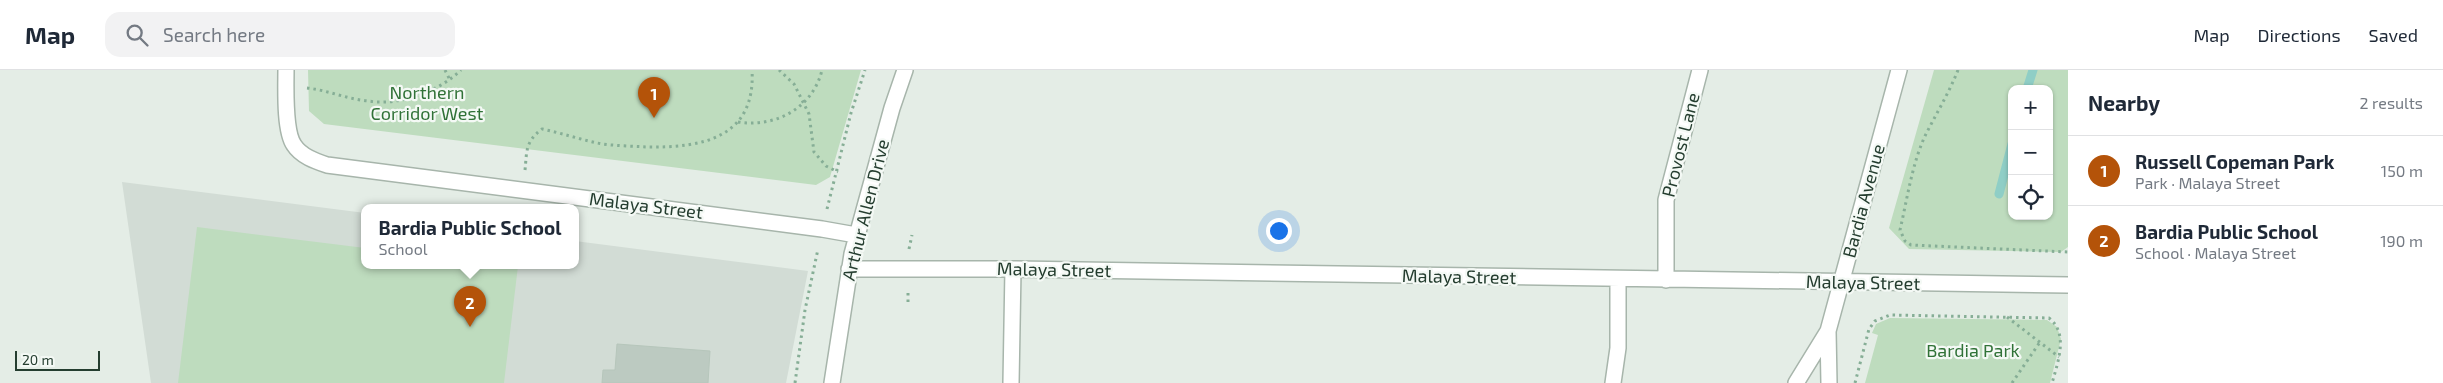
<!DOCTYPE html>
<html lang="en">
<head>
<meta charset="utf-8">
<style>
  body { margin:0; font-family:"Exo 2",sans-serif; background:#f2f2f3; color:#1f2937 }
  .controls { position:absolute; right:15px; top:15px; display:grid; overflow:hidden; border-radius:10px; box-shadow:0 1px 4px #0004 }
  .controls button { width:45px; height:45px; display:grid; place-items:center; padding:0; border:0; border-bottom:1px solid #e0e1e3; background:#fff; color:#1f2937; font:25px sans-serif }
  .scale { position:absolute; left:15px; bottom:12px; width:85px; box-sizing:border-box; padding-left:5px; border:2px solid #243d2f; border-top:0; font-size:14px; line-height:18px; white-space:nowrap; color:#243d2f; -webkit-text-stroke:4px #f4f9f5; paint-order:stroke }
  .you { position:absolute; left:1278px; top:160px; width:18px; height:18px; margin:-12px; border:4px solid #fff; border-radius:50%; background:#1a73e8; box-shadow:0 0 0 8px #1a73e833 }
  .badge { display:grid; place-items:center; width:32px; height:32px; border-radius:50%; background:#b45309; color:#fff; font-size:16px; font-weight:700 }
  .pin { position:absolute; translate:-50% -41px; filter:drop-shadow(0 1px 2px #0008) }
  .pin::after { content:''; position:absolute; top:26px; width:18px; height:15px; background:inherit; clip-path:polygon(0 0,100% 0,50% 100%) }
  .popup { position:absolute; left:361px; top:134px; width:218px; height:65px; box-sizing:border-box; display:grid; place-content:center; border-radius:10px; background:#fff; filter:drop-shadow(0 1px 4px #0005); font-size:16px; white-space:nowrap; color:#747a83 }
  .popup b { font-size:19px; color:#1f2937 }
  .popup::after { content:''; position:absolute; left:50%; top:100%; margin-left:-10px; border:10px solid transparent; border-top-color:#fff }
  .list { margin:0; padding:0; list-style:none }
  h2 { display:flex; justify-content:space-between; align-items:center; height:65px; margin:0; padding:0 20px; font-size:21px }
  h2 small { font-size:16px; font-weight:400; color:#747a83 }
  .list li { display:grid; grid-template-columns:32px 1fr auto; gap:15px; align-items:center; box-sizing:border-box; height:70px; padding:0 20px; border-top:1px solid #e0e1e3 }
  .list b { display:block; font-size:19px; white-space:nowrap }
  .list p { margin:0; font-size:16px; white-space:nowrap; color:#747a83 }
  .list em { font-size:16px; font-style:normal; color:#747a83 }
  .icon { flex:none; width:28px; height:28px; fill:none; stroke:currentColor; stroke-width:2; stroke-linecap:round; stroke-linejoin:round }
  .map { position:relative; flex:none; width:2068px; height:313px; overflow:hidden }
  header { display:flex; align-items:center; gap:30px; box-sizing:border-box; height:70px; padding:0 25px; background:#fff; border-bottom:1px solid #e0e1e3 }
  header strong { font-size:24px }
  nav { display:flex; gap:28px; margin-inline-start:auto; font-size:18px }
  .search { width:350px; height:45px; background:#f2f2f3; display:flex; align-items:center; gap:12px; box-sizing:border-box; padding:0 18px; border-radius:15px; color:#747a83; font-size:19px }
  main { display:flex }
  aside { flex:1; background:#fff }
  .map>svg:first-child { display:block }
</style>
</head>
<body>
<header>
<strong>Map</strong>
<div class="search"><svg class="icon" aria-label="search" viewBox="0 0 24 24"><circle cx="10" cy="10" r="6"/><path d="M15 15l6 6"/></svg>Search here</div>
<nav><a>Map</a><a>Directions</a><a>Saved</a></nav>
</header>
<main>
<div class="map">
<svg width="2068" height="313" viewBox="0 0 2068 313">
  <rect width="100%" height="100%" fill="#e4ede6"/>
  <path fill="#d2dcd5" d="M 122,112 L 365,143 L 365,196 L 575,196 L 575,171 L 808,201 L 786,313 L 151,313 Z"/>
  <path fill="#bedcbe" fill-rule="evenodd" d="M 308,0 L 861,0 L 830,107 L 816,115 L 324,54 L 309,41 Z
    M 1934,0 L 2068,0 L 2068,177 L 2061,182 L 1909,179 L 1889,158 ZM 2012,19 L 2049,19 L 2049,146 L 2012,146 Z
    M 197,157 L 365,178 L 365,196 L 518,196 L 504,313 L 178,313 Z
    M 1890,248 L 2047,250 L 2057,257 L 2061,269 L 2050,313 L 1865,313 L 1878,265 L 1872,263 L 1876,254 Z"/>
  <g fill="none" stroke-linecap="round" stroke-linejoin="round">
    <path stroke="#8fcec6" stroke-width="9" d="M 2027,19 L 2033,0
      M 1999,124 L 2012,74"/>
  </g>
  <path fill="#bccac1" stroke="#b6c6bb" d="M 617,274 L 710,281 L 708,313 L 602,313 L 603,300 L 615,300 Z"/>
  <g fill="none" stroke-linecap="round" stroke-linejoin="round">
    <defs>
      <path id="minor" d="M 286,0 C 286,17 284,61 294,75 C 301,86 315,91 327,95 L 822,159 L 856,165
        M 849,199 L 1013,199 L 2068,215
        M 1666,210 L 1666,130 L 1700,0
        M 1828,261 L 1829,313
        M 832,313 L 852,184 L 892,38 L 905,0
        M 1011,313 L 1013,199
        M 1613,313 L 1618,278 L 1618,209
        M 1796,313 L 1828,261 L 1899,0"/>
    </defs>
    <use href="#minor" stroke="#a7b5ab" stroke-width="18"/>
    <path stroke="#86ae96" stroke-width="3" stroke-dasharray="2.5 4" stroke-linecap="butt" d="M 445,0 L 450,10
      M 779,0 L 794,14 L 809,44 L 814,82 L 826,96 L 838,102
      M 1958,0 C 1949,23 1936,44 1925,66 C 1912,94 1907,130 1900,160 L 1905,171 L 1911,175 L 2068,182
      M 307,18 C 327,20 347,29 368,31 C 400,36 438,22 461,0
      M 738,52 C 775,58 813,38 822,0
      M 525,100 C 527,81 525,72 542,59 C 561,63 579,69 597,73 C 613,76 631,76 647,77 C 702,78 756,68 752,0
      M 827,139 L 851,43 L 865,0
      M 909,179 L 912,165
      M 908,232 L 908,220
      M 2007,247 L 2059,287
      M 795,313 L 805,240 L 818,179
      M 1855,313 L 1869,259 L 1875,251 L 1890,245 L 2049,248 C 2068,263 2059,289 2052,313
      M 2012,313 L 2040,272"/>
    <use href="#minor" stroke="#fff" stroke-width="15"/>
  </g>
  <g text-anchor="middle" stroke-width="4.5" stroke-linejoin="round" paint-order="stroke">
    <g font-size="18" fill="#307237" stroke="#f4f9f5">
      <text x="427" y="29">Northern<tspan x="427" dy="21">Corridor West</tspan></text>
      <text x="1973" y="287">Bardia Park</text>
    </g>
    <g font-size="18" fill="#243d2f" stroke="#f4f9f5">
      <text transform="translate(1681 75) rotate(-76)" y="6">Provost Lane</text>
      <text transform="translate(1864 131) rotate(-75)" y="6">Bardia Avenue</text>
      <text transform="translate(646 136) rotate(7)" y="6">Malaya Street</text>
      <text transform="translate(866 140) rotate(-76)" y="6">Arthur Allen Drive</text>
      <text transform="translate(1054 200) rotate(1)" y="6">Malaya Street</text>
      <text transform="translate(1459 207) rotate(1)" y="6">Malaya Street</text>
      <text transform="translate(1863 213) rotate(1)" y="6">Malaya Street</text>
    </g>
  </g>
</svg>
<div class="controls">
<button>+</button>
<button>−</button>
<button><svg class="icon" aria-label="locate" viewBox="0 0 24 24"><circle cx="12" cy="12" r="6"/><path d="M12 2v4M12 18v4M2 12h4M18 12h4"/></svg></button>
</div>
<div class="scale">20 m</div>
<div class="you"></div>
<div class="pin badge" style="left:654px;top:48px">1</div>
<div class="pin badge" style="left:470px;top:257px">2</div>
<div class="popup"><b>Bardia Public School</b>School</div>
</div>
<aside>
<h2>Nearby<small>2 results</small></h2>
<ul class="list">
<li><span class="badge">1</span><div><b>Russell Copeman Park</b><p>Park · Malaya Street</p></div><em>150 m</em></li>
<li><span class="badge">2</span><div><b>Bardia Public School</b><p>School · Malaya Street</p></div><em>190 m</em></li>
</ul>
</aside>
</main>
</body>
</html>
